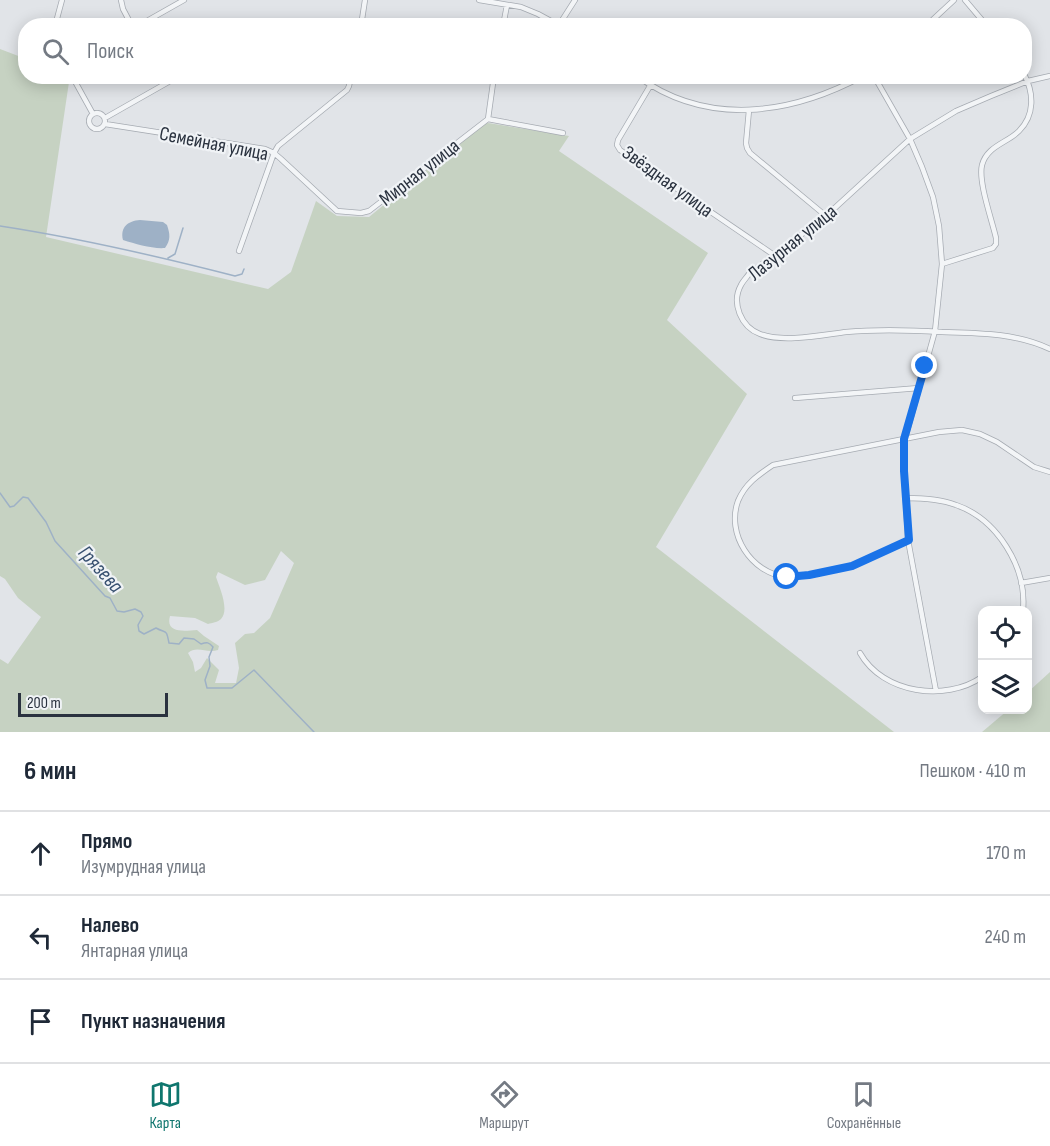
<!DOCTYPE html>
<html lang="ru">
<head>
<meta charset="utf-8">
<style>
  body { margin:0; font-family:"Sofia Sans Condensed",sans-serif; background:#f6f6f7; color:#1f2937 }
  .controls { position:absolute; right:18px; bottom:18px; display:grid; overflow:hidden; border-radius:12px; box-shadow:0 3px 15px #0003 }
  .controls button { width:54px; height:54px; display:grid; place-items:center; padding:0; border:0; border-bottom:2px solid #e0e1e3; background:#fff; color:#1f2937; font:30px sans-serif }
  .scale { position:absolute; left:18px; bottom:15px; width:150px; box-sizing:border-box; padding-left:6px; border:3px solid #2a323f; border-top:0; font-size:16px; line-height:21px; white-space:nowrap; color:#2a323f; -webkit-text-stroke:4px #f0f3f6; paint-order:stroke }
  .stop { position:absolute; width:18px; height:18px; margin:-14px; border:4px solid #1a73e8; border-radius:50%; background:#fff }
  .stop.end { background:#1a73e8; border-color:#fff; box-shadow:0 2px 6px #0008 }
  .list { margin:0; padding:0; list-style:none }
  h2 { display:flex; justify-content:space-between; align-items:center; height:78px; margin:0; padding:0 24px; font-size:26px }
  h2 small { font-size:20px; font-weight:400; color:#747a83 }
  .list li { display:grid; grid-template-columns:39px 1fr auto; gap:18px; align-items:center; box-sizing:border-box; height:84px; padding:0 24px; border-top:2px solid #e0e1e3 }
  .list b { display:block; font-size:22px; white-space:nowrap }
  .list p { margin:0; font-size:20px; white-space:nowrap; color:#747a83 }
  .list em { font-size:20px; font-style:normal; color:#747a83 }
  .icon { flex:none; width:33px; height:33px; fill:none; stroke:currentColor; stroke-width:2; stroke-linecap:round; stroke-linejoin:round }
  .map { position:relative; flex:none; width:1050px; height:732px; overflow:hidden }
  .search { position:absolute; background:#fff; box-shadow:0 3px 15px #0003; left:18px; right:18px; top:18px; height:66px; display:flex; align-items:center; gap:15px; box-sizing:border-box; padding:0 21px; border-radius:24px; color:#747a83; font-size:22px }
  .sheet { height:330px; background:#fff }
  nav { display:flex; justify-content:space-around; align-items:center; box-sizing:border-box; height:84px; border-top:2px solid #e0e1e3; background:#fff; font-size:16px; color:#747a83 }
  nav a { display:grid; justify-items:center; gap:3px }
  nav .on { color:#0f766e }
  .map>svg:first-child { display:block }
</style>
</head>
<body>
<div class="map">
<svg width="1050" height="732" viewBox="0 0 1050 732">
  <rect width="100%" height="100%" fill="#e1e4e8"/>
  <path fill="#c6d2c2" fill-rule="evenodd" d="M 0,49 L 21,57 L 25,55 L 26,76 L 66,77 L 69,82 L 46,237 L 268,289 L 291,272 L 316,201 L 337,216 L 369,217 L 483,124 L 488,123 L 569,136 L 559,151 L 708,253 L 667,320 L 747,394 L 656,547 L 894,732 L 0,732 L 0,659 L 8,664 L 41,617 L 18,598 L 5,579 L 0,576 ZM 281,551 L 294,563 L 270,618 L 254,633 L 245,634 L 235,643 L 239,668 L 236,683 L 215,683 L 219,670 L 207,658 L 201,668 L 195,672 L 193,662 L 188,653 C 197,645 207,654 218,650 L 219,646 L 204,636 L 197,630 C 185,631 165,634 170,616 L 195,618 L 208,624 C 212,623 218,622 221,619 C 230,610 219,586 216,577 L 218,572 L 245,585 L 265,580 Z
    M 1050,672 L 1050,732 L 982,732 L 1008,710 L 1028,710 L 1028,692 Z"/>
  <path fill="#9eb1c6" d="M 140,220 L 163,222 L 167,225 C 170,234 171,240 165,248 C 152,249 136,244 123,240 C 120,227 128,221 140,220 Z"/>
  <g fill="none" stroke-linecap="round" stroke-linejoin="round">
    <path stroke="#9eb1c6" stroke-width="1.5" d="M 0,226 C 79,238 157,256 235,276 L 242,274 L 244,269
      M 168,258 L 175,254 L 183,228
      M 0,493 L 10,507 L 14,506 L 23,497 L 28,498 L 46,522 L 55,541 L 105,596 L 110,598 L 117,611 L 124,612 L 135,609 L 141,612 L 143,616 L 138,625 L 139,631 L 144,634 L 156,628 C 167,634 166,628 169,643 L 179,644 L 184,638 L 194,639 L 201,644 C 207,642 209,642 213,647 L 209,657 L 210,666 L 205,680 L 207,688 L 232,688 L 254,670 L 314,732"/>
    <defs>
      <path id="minor" d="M 121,0 L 123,9 L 132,26
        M 479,0 L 521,7 L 538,14 L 560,26
        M 965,0 L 987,26
        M 559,25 L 575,0
        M 55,26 L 62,0
        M 138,26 L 184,0
        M 361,26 L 365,0
        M 503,26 L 507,5
        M 926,26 L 954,0
        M 72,76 L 93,114
        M 637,76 C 707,127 790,115 863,76
        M 874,76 L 910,139 L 922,167 L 933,197 L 939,226 L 942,264 L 935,331 L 905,439 L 904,471 L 908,540 L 936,691
        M 1050,76 L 1028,81 L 991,96 L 956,111 L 910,139 L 826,216 L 749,274 C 747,277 743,281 741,285 C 731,303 741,327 760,334 C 783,343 822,335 846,332 C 878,329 910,330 942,332 C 979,333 1016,333 1050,349
        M 650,86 L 618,140 L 617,145 L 620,150 L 774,255
        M 749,110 L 746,143 L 747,148 L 750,153 L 826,216
        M89 121a8 8 0 1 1 16 0a8 8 0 1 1-16 0Z
        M 105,118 L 179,76
        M 488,119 L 563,133
        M 105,124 L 265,149 L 274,153 L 281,159 L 337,211 L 361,213 L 369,211 L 488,119 L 494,76
        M 239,251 L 274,153 L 278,146 L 347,90 L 349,86 L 351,76
        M 942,264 L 993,248 L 996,244 L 996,238 C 992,220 978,182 982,165 C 987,146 1007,143 1019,131 C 1035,115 1034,93 1024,74
        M 795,398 L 919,388
        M 906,498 C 923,498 940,499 956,505 C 997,519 1027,567 1023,610
        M 908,540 C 891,548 873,558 854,565 C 843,569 829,571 818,573 C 808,575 796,578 786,577 C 751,573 726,534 738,501 C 745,484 758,475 773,465 L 939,432 L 962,430 L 980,434 L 997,442 L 1034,467 L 1050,472
        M 1021,583 L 1050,578
        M 860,653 C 883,694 946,702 982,677"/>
    </defs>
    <use href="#minor" stroke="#a6abb2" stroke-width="6"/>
    <use href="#minor" stroke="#f3f5f7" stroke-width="4.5"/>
  </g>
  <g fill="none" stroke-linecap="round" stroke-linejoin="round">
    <path stroke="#1a73e8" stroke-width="8" d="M 787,577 L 809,575 L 852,566 L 909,540 L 904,471 L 904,439 L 925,366"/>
  </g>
  <g text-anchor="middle" stroke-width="4.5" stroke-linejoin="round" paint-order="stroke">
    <g font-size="20" fill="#2a323f" stroke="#f0f3f6">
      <text transform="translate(214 143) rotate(11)" y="7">Семейная улица</text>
      <text transform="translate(419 172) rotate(-38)" y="7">Мирная улица</text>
      <text transform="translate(668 181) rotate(36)" y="7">Звёздная улица</text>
      <text transform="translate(792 242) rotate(-39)" y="7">Лазурная улица</text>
    </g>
    <g font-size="21" font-style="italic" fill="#375070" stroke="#f0f3f6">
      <text transform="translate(101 569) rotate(48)" y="7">Грязева</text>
    </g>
  </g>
</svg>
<div class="controls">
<button><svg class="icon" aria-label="locate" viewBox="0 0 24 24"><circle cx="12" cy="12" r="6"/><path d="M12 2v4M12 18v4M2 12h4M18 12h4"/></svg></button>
<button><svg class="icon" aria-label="layers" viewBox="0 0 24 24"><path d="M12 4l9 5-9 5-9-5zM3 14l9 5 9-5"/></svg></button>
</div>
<div class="scale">200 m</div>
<div class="stop" style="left:787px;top:577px"></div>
<div class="stop end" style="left:925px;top:366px"></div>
<div class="search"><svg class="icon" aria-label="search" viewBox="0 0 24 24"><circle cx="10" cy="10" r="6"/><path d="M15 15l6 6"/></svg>Поиск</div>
</div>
<section class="sheet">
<h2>6 мин<small>Пешком · 410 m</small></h2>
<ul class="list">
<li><svg class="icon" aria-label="ahead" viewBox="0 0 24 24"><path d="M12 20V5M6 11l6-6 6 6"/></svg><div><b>Прямо</b><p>Изумрудная улица</p></div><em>170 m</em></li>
<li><svg class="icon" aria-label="left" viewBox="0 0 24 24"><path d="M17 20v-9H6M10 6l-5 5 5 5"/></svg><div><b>Налево</b><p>Янтарная улица</p></div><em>240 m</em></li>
<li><svg class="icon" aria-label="arrive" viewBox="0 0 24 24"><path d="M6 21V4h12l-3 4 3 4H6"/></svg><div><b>Пункт назначения</b></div></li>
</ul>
</section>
<nav>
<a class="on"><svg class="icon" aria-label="map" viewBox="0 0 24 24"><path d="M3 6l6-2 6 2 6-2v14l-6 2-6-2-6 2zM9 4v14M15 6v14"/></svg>Карта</a>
<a><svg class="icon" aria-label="directions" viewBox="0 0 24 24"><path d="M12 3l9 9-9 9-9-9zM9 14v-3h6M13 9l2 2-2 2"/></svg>Маршрут</a>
<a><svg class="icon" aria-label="saved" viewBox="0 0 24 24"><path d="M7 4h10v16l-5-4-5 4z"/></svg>Сохранённые</a>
</nav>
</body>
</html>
